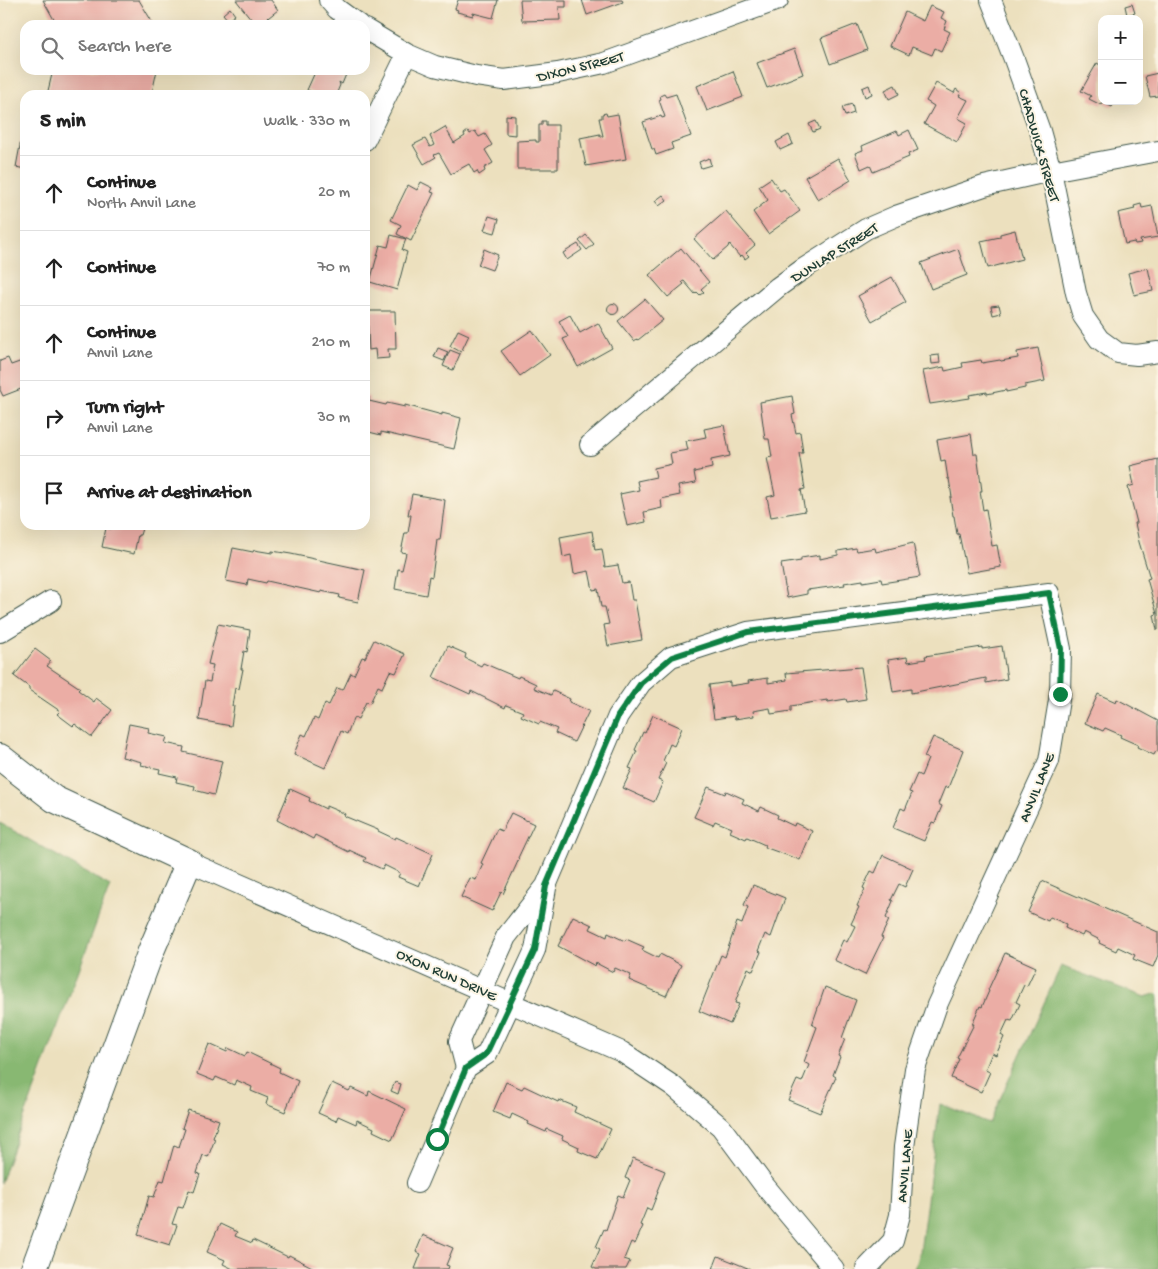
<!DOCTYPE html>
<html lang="en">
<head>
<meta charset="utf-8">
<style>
  body { margin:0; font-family:"Gochi Hand",sans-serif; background:#f2f2f2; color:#222 }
  .controls { position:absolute; right:15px; top:15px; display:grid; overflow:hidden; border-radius:10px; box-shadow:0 5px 20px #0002 }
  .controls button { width:45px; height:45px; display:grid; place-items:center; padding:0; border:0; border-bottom:1px solid #e0e0e0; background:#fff; color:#222; font:25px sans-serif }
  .stop { position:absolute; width:15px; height:15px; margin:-11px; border:4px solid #0b8043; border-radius:50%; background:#fff }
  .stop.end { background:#0b8043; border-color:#fff; box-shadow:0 1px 5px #0008 }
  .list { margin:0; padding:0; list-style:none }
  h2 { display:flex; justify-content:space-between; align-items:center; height:65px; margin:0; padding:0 20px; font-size:21px }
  h2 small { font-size:16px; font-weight:400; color:#767676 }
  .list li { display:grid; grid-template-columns:32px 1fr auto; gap:15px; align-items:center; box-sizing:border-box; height:75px; padding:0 20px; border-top:1px solid #e0e0e0 }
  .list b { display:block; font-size:19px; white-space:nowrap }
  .list p { margin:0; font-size:16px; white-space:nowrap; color:#767676 }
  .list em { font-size:16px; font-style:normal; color:#767676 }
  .icon { flex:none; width:28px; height:28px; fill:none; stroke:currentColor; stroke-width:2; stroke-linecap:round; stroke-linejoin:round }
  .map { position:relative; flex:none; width:1158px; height:1269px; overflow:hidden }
  .search { position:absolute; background:#fff; box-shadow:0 5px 20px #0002; left:20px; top:20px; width:350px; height:55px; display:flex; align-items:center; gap:12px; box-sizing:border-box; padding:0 18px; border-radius:15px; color:#767676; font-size:19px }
  .panel { position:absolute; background:#fff; box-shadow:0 5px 20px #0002; left:20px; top:90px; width:350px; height:440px; border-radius:15px }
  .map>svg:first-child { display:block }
</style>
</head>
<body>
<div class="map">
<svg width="1158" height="1269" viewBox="0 0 1158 1269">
  <rect width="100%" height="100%" fill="#fcf5e5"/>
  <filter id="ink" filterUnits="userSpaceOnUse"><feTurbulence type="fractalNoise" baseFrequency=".02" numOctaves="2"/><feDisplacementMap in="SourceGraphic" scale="10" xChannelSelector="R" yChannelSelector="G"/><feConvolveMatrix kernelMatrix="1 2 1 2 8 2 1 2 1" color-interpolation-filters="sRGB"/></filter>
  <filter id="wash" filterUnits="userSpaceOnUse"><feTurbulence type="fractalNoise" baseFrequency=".0096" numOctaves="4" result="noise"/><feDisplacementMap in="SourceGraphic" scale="20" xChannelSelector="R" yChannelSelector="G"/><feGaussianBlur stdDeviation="1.12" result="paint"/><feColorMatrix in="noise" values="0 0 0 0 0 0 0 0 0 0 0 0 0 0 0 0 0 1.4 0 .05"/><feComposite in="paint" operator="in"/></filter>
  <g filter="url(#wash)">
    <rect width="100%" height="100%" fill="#ece0be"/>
    <path fill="#88b872" stroke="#547a53" d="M 0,823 L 110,886 L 0,1183 Z
      M 1061,966 L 1145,997 L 1158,993 L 1158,1269 L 915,1269 L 920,1252 L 940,1104 L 989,1123 Z"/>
    <g id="blocks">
      <path fill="#ebada5" d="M 43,0 L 139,0 L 154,25 L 57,25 Z
        M 236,0 L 271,0 L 278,10 L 259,25 L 256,25 Z
        M 458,0 L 498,0 L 493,18 L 473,13 L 473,16 L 457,12 L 458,10 L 455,9 Z
        M 520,0 L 566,0 L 566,7 L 559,7 L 560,20 L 522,21 Z
        M 582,0 L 622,0 L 623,2 L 587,15 Z
        M 1132,4 L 1135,13 L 1127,15 L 1125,6 Z
        M 930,6 L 944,12 L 941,18 L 947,21 L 944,29 L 950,32 L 941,51 L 935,48 L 932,55 L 912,47 L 909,55 L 890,46 L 905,12 L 923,21 Z
        M 230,8 L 235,15 L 228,20 L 223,14 Z
        M 857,24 L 867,50 L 830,64 L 821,38 Z
        M 794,49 L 803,74 L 767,88 L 757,63 Z
        M 1097,63 L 1102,66 L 1102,101 L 1115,101 L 1112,107 L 1102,102 L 1101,105 L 1089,99 L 1091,96 L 1081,91 Z
        M 53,70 L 157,70 L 152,93 L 156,95 L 47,95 Z
        M 316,70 L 345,70 L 347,72 L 342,84 L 339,82 L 340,85 L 336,95 L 318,95 L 307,90 Z
        M 733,71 L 743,97 L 707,111 L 697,86 Z
        M 1158,73 L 1158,96 L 1150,97 L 1145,76 Z
        M 936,83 L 954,93 L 956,89 L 961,93 L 959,96 L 968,100 L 958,118 L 967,123 L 957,142 L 924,124 L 934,106 L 926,101 Z
        M 869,85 L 872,94 L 865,97 L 862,88 Z
        M 895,85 L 899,94 L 889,99 L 885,90 Z
        M 664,94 L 666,97 L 676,94 L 691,136 L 671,143 L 673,149 L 656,155 L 654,149 L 652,149 L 643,122 L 661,116 L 662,118 L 665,117 L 659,100 L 661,99 L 660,96 Z
        M 852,104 L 854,113 L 845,116 L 842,107 Z
        M 606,113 L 607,116 L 618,114 L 626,159 L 586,166 L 580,138 L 600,134 L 600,136 L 603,136 L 599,118 L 602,118 L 602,114 Z
        M 506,115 L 515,116 L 515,135 L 506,134 Z
        M 542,121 L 546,121 L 546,125 L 558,125 L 558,169 L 517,169 L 517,141 L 536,140 L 536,142 L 539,142 L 539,125 L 542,125 Z
        M 816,121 L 820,129 L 813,132 L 809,124 Z
        M 24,124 L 25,124 L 25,169 L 16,167 Z
        M 445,127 L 454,143 L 465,136 L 464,134 L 468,131 L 470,134 L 475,131 L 479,137 L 485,134 L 492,145 L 485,150 L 493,163 L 484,168 L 485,171 L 479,175 L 477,171 L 474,173 L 469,164 L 451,174 L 439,153 L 434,155 L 436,157 L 424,164 L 413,145 L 425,139 L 430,147 L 434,145 L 430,136 Z
        M 909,130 L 918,150 L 908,154 L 909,157 L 873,172 L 870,165 L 861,169 L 855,153 L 863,150 L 862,146 L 897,131 L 899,135 Z
        M 789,135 L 793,144 L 780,150 L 776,142 Z
        M 709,158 L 711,165 L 701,168 L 699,162 Z
        M 838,158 L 851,180 L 818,200 L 805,177 Z
        M 771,178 L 780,191 L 784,189 L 800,211 L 768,234 L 753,212 L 768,200 L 759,186 Z
        M 421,182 L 433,188 L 431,192 L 434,193 L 411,241 L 397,234 L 401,225 L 391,220 L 408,185 L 417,190 Z
        M 663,195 L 667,200 L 659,206 L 655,201 Z
        M 1141,204 L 1142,208 L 1152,206 L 1158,237 L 1140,240 L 1141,243 L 1135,244 L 1134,242 L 1125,244 L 1118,213 L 1135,209 L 1134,206 Z
        M 726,211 L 755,245 L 746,253 L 749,256 L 745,259 L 742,255 L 740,257 L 729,244 L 728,247 L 713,260 L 694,239 Z
        M 489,216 L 499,219 L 495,233 L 484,230 Z
        M 1015,230 L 1022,259 L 988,268 L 981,241 L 1000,237 L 1000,234 Z
        M 391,235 L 406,239 L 402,250 L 407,252 L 397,290 L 370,282 L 380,245 L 388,247 Z
        M 586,235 L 594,244 L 587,250 L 579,241 Z
        M 578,244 L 582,250 L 567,260 L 563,253 Z
        M 681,248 L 709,282 L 701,289 L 704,292 L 700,295 L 697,292 L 695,294 L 684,281 L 682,282 L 684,284 L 668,297 L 649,275 Z
        M 484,249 L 498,255 L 492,270 L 478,265 Z
        M 958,249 L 967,275 L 931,289 L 921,263 Z
        M 1148,268 L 1153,291 L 1134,295 L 1128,273 Z
        M 892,277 L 906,302 L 872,321 L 858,296 Z
        M 645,299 L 663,320 L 638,340 L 637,339 L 634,341 L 618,321 Z
        M607.5 309a5.5 5.5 0 1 1 11 0a5.5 5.5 0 1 1-11 0Z
        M 999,305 L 1001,313 L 993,315 L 991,306 Z
        M 367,311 L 395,311 L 396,349 L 388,349 L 389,358 L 376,359 L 375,349 L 369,350 Z
        M 570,315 L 580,333 L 598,323 L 612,348 L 578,367 L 563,339 L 568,337 L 559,321 Z
        M 458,330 L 469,335 L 461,352 L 450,346 Z
        M 532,330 L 550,355 L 520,376 L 501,351 Z
        M 438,348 L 448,352 L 444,361 L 434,357 Z
        M 1038,348 L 1045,381 L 1025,385 L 1025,388 L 1006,392 L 1006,390 L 987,394 L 987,392 L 969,395 L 970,398 L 930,404 L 923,371 L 944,367 L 945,371 L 963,367 L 962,363 L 981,360 L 982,363 L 1000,360 L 1001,361 L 1018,358 L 1017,352 Z
        M 450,350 L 460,354 L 453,370 L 443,366 Z
        M 939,355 L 940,363 L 932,364 L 931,356 Z
        M 8,358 L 11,365 L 25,360 L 25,393 L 23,394 L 21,389 L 3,396 L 0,390 L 0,361 Z
        M 365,396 L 369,397 L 369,401 L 386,405 L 387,403 L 405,407 L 405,405 L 442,415 L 442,413 L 461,418 L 454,449 L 381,432 L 381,435 L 365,431 Z
        M 792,396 L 795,414 L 792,415 L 796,433 L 800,432 L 803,453 L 799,453 L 805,489 L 801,490 L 805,511 L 771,517 L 767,497 L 775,495 L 767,458 L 772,457 L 769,439 L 765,439 L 760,402 Z
        M 724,425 L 730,456 L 711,460 L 712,468 L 694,472 L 696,483 L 678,486 L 680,495 L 661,499 L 662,508 L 644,512 L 646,522 L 627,526 L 620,494 L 639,490 L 637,481 L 656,477 L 654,468 L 672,464 L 670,453 L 688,450 L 686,441 L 706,437 L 704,429 Z
        M 971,434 L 974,454 L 977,454 L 982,491 L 980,491 L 983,510 L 986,509 L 992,546 L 997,545 L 1001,567 L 967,573 L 959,534 L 957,534 L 954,516 L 953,516 L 950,497 L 952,497 L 949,479 L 948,479 L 945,460 L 941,461 L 937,440 Z
        M 1158,459 L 1158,630 L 1157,630 L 1154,615 L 1157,614 L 1147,579 L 1150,578 L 1139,542 L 1135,523 L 1137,523 L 1128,487 L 1134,485 L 1130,466 Z
        M 412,494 L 445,500 L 440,540 L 437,540 L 432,577 L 429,576 L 426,595 L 395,589 L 398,569 L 402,570 L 406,553 L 401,552 L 405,533 L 408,533 L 411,515 L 408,515 Z
        M 112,525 L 143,525 L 140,535 L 138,535 L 134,554 L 102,547 L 106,528 L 111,529 Z
        M 592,531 L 595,550 L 602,549 L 605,567 L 618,565 L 622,583 L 629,582 L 632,600 L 635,600 L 642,640 L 608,646 L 604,625 L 609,624 L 605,607 L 601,607 L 598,589 L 593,590 L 589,571 L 574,574 L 571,555 L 563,557 L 560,537 Z
        M 913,543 L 920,577 L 882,583 L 881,579 L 863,582 L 863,580 L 844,583 L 845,585 L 807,590 L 807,594 L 787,598 L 781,564 L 801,561 L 801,558 L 820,555 L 820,559 L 838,555 L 838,551 L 856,548 L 857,551 L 875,548 L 876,552 Z
        M 233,548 L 253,552 L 254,550 L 272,553 L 272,551 L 291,554 L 365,570 L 358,602 L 339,598 L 340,595 L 321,591 L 321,593 L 267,581 L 266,583 L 248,579 L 247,585 L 226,581 Z
        M 218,624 L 250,630 L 247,652 L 244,651 L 241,669 L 243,669 L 239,689 L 235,688 L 232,706 L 234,706 L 231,726 L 199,720 L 205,681 L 210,682 L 213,665 L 208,664 Z
        M 374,640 L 405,654 L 396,673 L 390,671 L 382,688 L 378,686 L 370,703 L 366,702 L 358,719 L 354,717 L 347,734 L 341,731 L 325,768 L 294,754 L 302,734 L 306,736 L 314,718 L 318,720 L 325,703 L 329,705 L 337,688 L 343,690 L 351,673 L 354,675 L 362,657 L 365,658 Z
        M 448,646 L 466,654 L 465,658 L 481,666 L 483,663 L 518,678 L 519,676 L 536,684 L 534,688 L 551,695 L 553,691 L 570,699 L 569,702 L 589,711 L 574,742 L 555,733 L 557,729 L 540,722 L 539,724 L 521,716 L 523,712 L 506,705 L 505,708 L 471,691 L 470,694 L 433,677 Z
        M 1002,646 L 1007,679 L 986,683 L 986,678 L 911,693 L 911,689 L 893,692 L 888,660 L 907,657 L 908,662 L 926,659 L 925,656 L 982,647 L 982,649 Z
        M 35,649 L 51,661 L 47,666 L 80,688 L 78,690 L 94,702 L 96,698 L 112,710 L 92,737 L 75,724 L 73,726 L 57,714 L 60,711 L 29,690 L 29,687 L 14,676 Z
        M 861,667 L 866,699 L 847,702 L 846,699 L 828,702 L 827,700 L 791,706 L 791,711 L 771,714 L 770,708 L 753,711 L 754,716 L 735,719 L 734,716 L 714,719 L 709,685 L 730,682 L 730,686 L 749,683 L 748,681 L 768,678 L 768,683 L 787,680 L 786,673 Z
        M 1098,694 L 1116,702 L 1117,699 L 1158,721 L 1158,752 L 1156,751 L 1154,755 L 1137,747 L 1138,745 L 1120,737 L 1121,735 L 1105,728 L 1103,731 L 1085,723 Z
        M 653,715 L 682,728 L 674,746 L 670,744 L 663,761 L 666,763 L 658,780 L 663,782 L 654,802 L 623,788 L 632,769 L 629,768 L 637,751 L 635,750 L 643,732 L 645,733 Z
        M 129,724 L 149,728 L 148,733 L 167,737 L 165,743 L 184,747 L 183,752 L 222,761 L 214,795 L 194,790 L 195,786 L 176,782 L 177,777 L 159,773 L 160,769 L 141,765 L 142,762 L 122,757 Z
        M 933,737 L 963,750 L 948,788 L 945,787 L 938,804 L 942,806 L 935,823 L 932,822 L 924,841 L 893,828 L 901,808 L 905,810 L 912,793 L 909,792 L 917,774 L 921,776 L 928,759 L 924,757 Z
        M 708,787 L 725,794 L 726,791 L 744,799 L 742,803 L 759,811 L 761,807 L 778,815 L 777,818 L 794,826 L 795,823 L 812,831 L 800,860 L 764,847 L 765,845 L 747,837 L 746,839 L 730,832 L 732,828 L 715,821 L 713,825 L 694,817 Z
        M 290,789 L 310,798 L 309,801 L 326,809 L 326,806 L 345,814 L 344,816 L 378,830 L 378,831 L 395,839 L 396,837 L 433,854 L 419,886 L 398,877 L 400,873 L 384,865 L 382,869 L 364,861 L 366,858 L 349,850 L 349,852 L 315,835 L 313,839 L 277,820 Z
        M 511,813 L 534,824 L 518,858 L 519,859 L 503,894 L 501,892 L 492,911 L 461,897 L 470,878 L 476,880 L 483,864 L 481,863 L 497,829 L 502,831 Z
        M 883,855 L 913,869 L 905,887 L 899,884 L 891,900 L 893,901 L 886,918 L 889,920 L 881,937 L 883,938 L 865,975 L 834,960 L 843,940 L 847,942 L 855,926 L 851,924 L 859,907 L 857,906 L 865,889 L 863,888 L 871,871 L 875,873 Z
        M 1042,881 L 1158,932 L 1158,955 L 1153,967 L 1133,959 L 1135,955 L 1118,947 L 1116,951 L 1099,943 L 1100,940 L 1084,932 L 1082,936 L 1065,928 L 1066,924 L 1050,917 L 1048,921 L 1028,912 Z
        M 753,885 L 785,898 L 771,937 L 765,934 L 758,951 L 761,952 L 753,971 L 748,968 L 735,1003 L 739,1004 L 730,1024 L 699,1011 L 721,955 L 725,957 L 737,922 L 742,924 L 748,907 L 744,905 Z
        M 573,916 L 592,925 L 590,929 L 607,937 L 608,933 L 625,941 L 626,939 L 644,947 L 642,950 L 658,958 L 660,954 L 681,965 L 666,996 L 629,980 L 631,975 L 615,968 L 613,972 L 596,963 L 595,966 L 558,946 Z
        M 1005,953 L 1036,967 L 1027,986 L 1024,985 L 1016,1002 L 1020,1004 L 1012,1021 L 1008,1020 L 1001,1035 L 1004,1037 L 996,1055 L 992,1053 L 985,1070 L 990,1072 L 981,1092 L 951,1078 L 959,1059 L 957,1058 L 974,1024 L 972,1024 L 980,1006 L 982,1007 L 989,991 L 988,990 Z
        M 825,987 L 856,1000 L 842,1038 L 845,1039 L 838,1056 L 840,1057 L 833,1075 L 836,1077 L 820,1113 L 788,1100 L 797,1080 L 802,1082 L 809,1065 L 804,1062 L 817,1027 L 812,1025 Z
        M 209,1044 L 227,1052 L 228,1048 L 245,1056 L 247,1052 L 280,1068 L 279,1072 L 298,1081 L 285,1112 L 266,1104 L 268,1098 L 251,1091 L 252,1087 L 236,1080 L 234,1085 L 216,1077 L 214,1081 L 197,1074 Z
        M 395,1082 L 401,1084 L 398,1094 L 391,1091 Z
        M 506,1082 L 522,1089 L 524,1086 L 558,1102 L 559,1100 L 576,1107 L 574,1112 L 611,1129 L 597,1159 L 578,1151 L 579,1147 L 562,1139 L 563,1136 L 547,1129 L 546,1132 L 528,1124 L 529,1122 L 512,1114 L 510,1119 L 493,1112 Z
        M 332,1083 L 349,1091 L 351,1088 L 368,1096 L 369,1091 L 406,1109 L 392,1140 L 373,1131 L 374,1128 L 357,1120 L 356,1124 L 338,1116 L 336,1121 L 318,1113 Z
        M 188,1110 L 219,1120 L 213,1138 L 215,1139 L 208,1157 L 203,1155 L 197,1173 L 200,1174 L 194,1192 L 189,1190 L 183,1208 L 178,1207 L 172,1224 L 177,1225 L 170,1245 L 138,1235 L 149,1196 L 154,1197 L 160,1180 L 164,1181 L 174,1145 L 179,1147 L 185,1129 L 182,1128 Z
        M 633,1158 L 665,1171 L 657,1191 L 658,1192 L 651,1210 L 647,1208 L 640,1225 L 643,1226 L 635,1244 L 631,1242 L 624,1259 L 630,1261 L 626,1269 L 596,1269 L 592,1267 L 600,1249 L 596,1247 L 604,1229 L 606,1230 L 618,1195 L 623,1197 L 630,1180 L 625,1178 Z
        M 220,1224 L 237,1232 L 235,1236 L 252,1243 L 253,1240 L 288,1257 L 289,1255 L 316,1269 L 233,1269 L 223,1264 L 225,1260 L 207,1252 Z
        M 423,1235 L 453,1248 L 446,1265 L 449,1266 L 448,1269 L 415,1269 L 421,1254 L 416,1252 Z
        M 718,1256 L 750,1269 L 713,1269 Z"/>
    </g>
  </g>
  <g filter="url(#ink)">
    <use href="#blocks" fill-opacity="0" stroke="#3e5549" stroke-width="1"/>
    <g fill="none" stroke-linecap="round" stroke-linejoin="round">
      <defs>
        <path id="minor" d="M 329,0 L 337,9 L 359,25
          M 991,0 L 1014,59 L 1040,131 L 1051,171 L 1076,293 L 1083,316 L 1099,339 L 1118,353 L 1137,355 L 1158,352
          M 365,29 L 407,54 L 435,66 L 476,76 L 504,80 L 558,73 L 604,63 L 778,0
          M 365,140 L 407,54
          M 590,445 L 778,287 L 803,269 L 866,229 L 896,216 L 984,186 L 1051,171 L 1158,151
          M 0,632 L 51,601
          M 189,862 L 622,1052 L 673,1086 L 721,1127 L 764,1185 L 834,1269
          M 466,1068 L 487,1054 L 535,950 L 546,888
          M 417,1183 L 466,1068 L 459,1041 L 506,937 L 546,886 L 618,716 L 641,683 L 671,657 L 748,632 L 1049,593 L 1061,649 L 1060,694 L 1049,761 L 937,1005 L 915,1069 L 904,1147 L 900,1215 L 893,1241 L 866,1269"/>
        <path id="tertiary" d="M 0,757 L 54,799 L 189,862 L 151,951 L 34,1269"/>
      </defs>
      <use href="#minor" stroke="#3e5549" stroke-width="22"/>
      <use href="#tertiary" stroke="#3e5549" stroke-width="28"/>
      <use href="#minor" stroke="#fff" stroke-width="20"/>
      <use href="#tertiary" stroke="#fff" stroke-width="26"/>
    </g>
  </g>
  <g fill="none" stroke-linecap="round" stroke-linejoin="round" filter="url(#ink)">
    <path stroke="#0b8043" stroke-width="6" d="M 437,1139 L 466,1068 L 486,1054 L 535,950 L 546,886 L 618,716 L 641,683 L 672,657 L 748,632 L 1049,593 L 1061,649 L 1060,694"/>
  </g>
  <g text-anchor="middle" stroke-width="4" stroke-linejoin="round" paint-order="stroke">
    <g font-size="15" fill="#1f3d34" stroke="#fcf5e5">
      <text transform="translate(580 66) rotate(-14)" y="5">DIXON STREET</text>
      <text transform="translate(1040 145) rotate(74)" y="5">CHADWICK STREET</text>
      <text transform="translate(834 252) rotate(-32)" y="5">DUNLAP STREET</text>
      <text transform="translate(1036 787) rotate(-68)" y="5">ANVIL LANE</text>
      <text transform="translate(447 974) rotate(24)" y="5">OXON RUN DRIVE</text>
      <text transform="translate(904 1166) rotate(-85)" y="5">ANVIL LANE</text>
    </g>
  </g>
</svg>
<div class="controls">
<button>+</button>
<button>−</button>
</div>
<div class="stop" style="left:437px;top:1139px"></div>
<div class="stop end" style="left:1060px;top:694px"></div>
<div class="search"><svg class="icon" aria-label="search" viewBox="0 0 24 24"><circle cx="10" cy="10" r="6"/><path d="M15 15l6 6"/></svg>Search here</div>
<section class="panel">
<h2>5 min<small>Walk · 330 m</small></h2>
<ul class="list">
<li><svg class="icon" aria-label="ahead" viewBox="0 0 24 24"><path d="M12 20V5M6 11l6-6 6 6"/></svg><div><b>Continue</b><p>North Anvil Lane</p></div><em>20 m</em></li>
<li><svg class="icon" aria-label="ahead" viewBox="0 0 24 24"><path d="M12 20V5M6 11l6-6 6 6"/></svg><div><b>Continue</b></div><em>70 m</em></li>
<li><svg class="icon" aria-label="ahead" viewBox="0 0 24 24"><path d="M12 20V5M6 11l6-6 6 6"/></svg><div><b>Continue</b><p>Anvil Lane</p></div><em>210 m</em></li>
<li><svg class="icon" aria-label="right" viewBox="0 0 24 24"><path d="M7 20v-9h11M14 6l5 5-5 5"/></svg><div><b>Turn right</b><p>Anvil Lane</p></div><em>30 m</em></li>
<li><svg class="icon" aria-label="arrive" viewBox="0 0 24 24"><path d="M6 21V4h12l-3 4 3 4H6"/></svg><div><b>Arrive at destination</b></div></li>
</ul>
</section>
</div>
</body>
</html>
